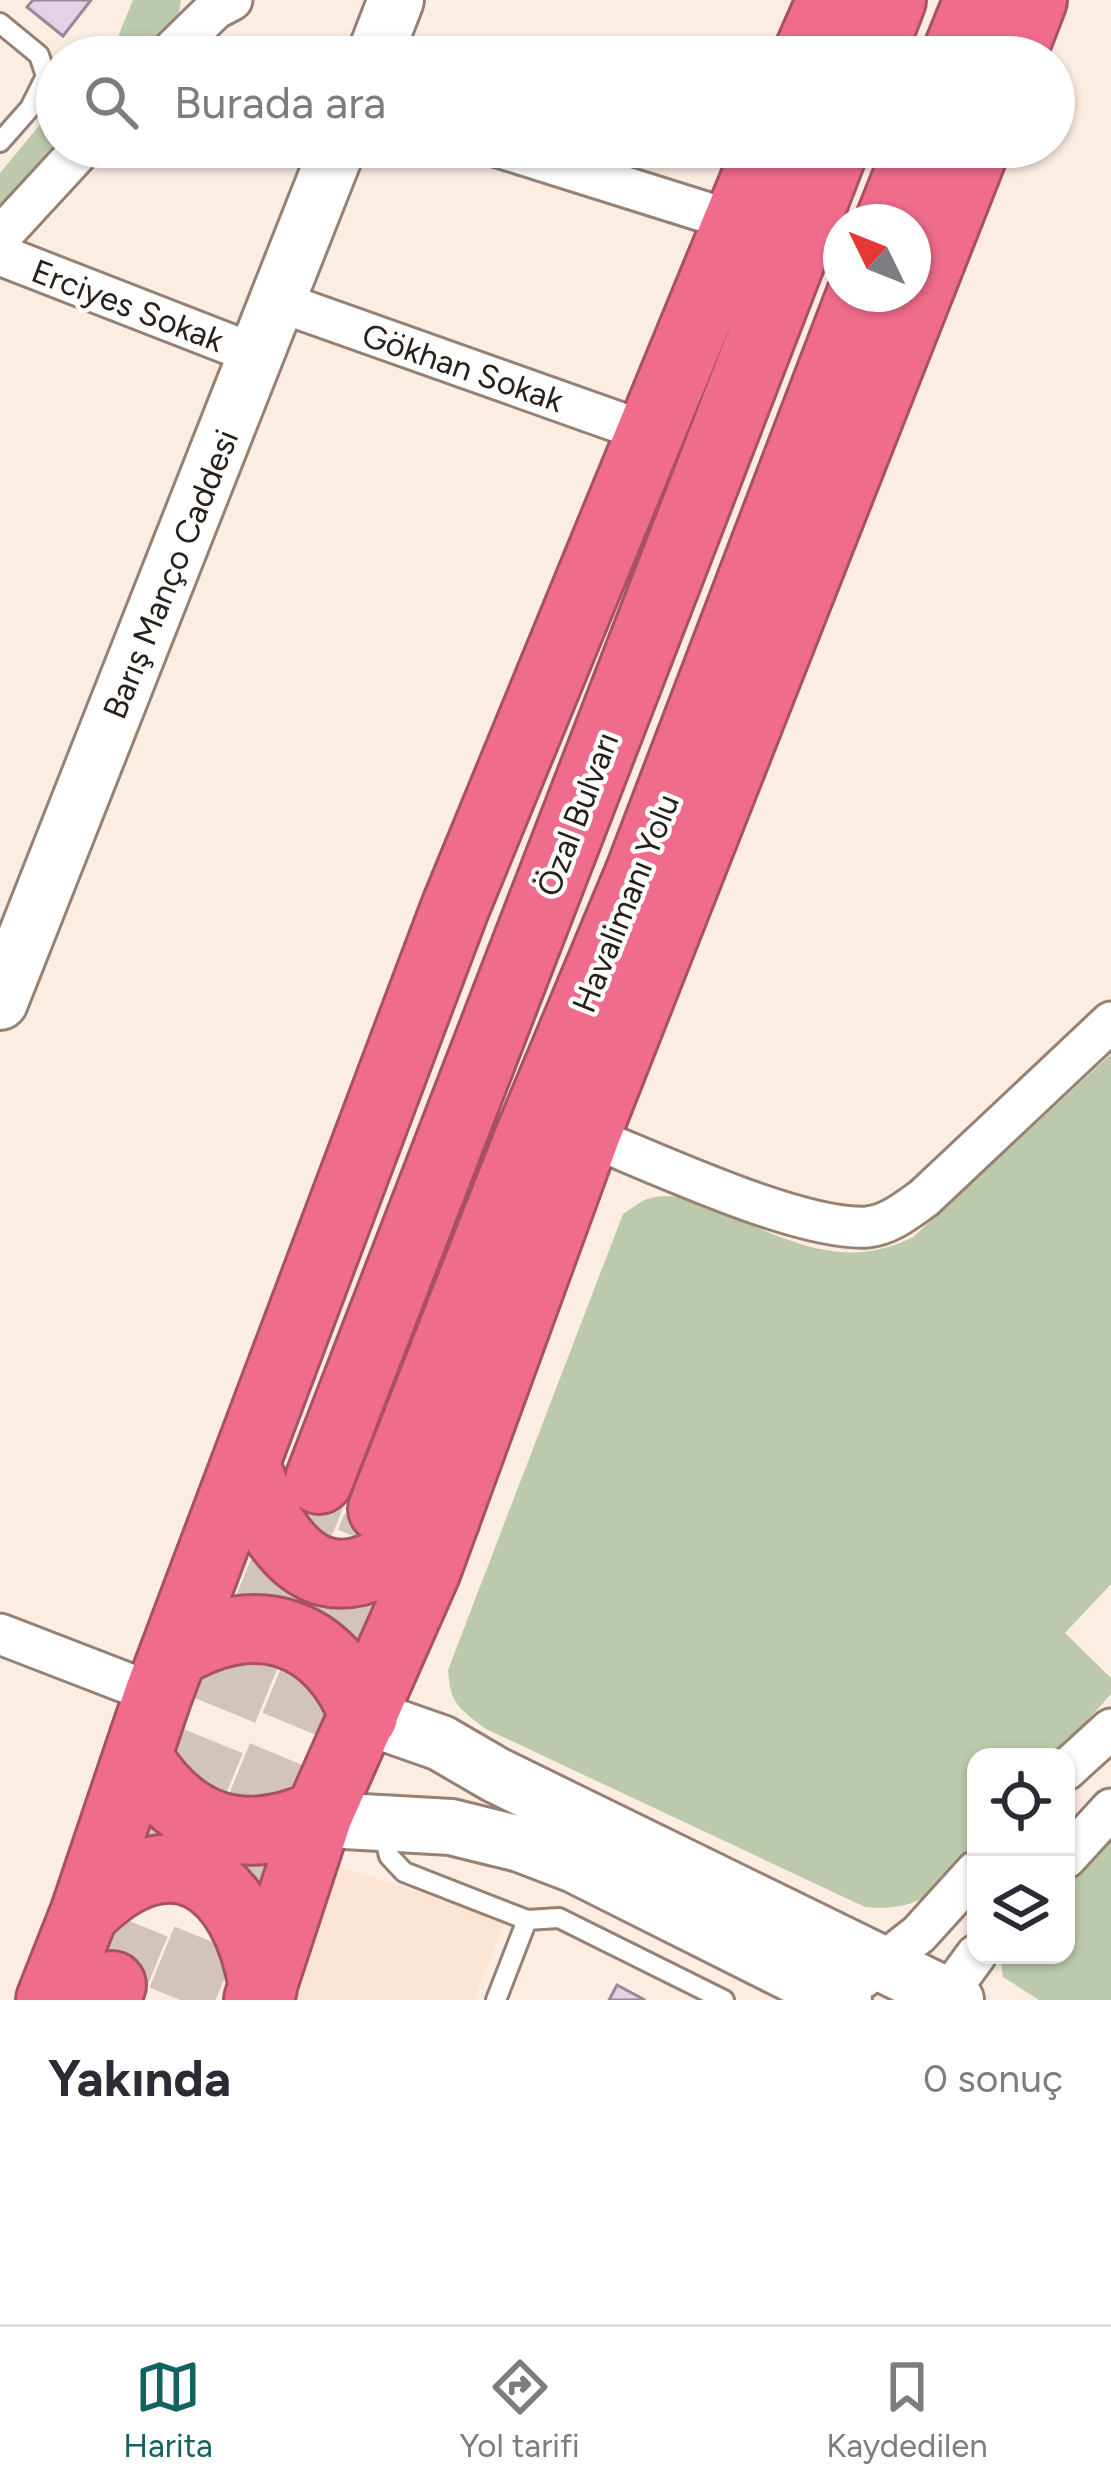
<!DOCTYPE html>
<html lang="tr">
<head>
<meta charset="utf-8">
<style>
  body { margin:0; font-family:Figtree,sans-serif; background:#f2f2f3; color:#2b2b33 }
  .controls { position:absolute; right:36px; bottom:36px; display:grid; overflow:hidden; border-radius:24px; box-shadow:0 3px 9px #0004 }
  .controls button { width:108px; height:108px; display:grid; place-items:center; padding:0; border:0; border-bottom:3px solid #e1e1e2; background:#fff; color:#2b2b33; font:60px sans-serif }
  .compass { position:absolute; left:823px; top:204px; width:108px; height:108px; border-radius:50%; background:#fff; box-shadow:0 3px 9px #0004; rotate:313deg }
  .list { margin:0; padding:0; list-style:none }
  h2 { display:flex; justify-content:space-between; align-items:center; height:156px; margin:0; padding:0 48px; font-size:51px }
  h2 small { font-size:39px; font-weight:400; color:#7c7c81 }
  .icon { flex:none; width:66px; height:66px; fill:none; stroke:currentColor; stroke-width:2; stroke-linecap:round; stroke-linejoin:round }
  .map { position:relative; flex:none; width:1111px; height:2000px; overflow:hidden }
  .search { position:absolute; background:#fff; box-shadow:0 3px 9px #0004; left:36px; right:36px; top:36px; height:132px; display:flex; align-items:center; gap:30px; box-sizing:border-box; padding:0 42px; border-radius:66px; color:#7c7c81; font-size:45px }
  .sheet { height:324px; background:#fff }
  nav { display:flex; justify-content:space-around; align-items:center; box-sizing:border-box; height:168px; border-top:3px solid #e1e1e2; background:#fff; font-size:33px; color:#7c7c81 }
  nav a { display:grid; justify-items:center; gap:6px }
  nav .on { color:#12625f }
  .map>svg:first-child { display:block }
</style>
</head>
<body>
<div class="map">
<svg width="1111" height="2000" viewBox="0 0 1111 2000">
  <rect width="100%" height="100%" fill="#fcede3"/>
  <path fill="#fce4d3" d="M 334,1865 L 506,1920 L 474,2000 L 285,2000 Z"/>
  <path fill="#bccaab" d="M 133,0 L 181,0 L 179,13 L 142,54 L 98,57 L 117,39 Z
    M 57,104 C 57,115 60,132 56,142 C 50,160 16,198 0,207 L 0,173 Z
    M 1111,1054 L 1111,1584 L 1065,1633 L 1111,1678 L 1111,1694 L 1055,1757 L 976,1757 L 976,1846 C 939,1888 925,1912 865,1907 L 486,1729 C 460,1709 450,1705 448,1670 L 623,1214 C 630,1210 639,1202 647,1199 C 676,1190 701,1203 727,1214 C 790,1242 846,1271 913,1237 Z
    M 1111,1823 L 1111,2000 L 1039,2000 L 1003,1977 L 1000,1956 L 1066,1955 L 1066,1875 Z"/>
  <path fill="#e4d1e5" stroke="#99879a" stroke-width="3" d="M 33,0 L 91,0 L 63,36 L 27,7 Z
    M 617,1985 L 645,2000 L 609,2000 Z"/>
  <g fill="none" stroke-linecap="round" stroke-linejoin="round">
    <path stroke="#d2c4bb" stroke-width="66" stroke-dasharray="66 33" stroke-linecap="butt" d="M 112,1985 L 319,1480
      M 180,2000 L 375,1526"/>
    <defs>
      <path id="lane" d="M 0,23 L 39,55 L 46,76 L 30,108 L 0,142
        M 383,1831 L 389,1856 L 404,1872 L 527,1920 L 559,1918 L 724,2000
        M 496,2000 L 527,1920"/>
      <path id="street" d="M 166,57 L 215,9 L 232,0
        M 498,147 L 737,222
        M 0,237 L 83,147
        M 0,255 L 257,355
        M 277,301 L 649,433
        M 586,1135 C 654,1162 799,1231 867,1227 C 889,1225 907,1210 924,1198 L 1111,1022
        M 0,1634 L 158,1695
        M 1066,1770 L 1111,1729
        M 1066,1858 L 1111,1809
        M 863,1978 L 919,1934 L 976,1871
        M 943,2000 L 976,1955"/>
      <path id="secondary" d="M 374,57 L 396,0
        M 0,1002 L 338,147
        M 364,1716 L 441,1743 L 496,1775 L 956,2000
        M 319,1814 L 345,1821 L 451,1827 L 520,1844 L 575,1865 L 844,2000"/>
      <path id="highway" d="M 806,57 L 831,0
        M 870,57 L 892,0
        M 955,57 L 978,0
        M 1011,57 L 1033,0
        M 889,222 L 919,147
        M 246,1466 C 255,1486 261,1508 273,1527 C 326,1611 388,1565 446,1519
        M 319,1480 L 835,147
        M 382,1509 L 528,1139 L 639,874 L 861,294
        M 176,1653 C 257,1606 329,1629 364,1716
        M 138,1757 C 182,1829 242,1849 319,1814
        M 84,1914 C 172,1824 246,1878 263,1988
        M 50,2000 L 84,1914 L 158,1695 L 455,908 L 768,147
        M 106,2000 L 112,1985
        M 258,2000 L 319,1814 L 427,1570 L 586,1135 L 976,147"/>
    </defs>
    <use href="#lane" stroke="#968172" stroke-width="24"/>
    <use href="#street" stroke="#968172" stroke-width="45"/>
    <use href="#secondary" stroke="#968172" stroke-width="60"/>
    <use href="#highway" stroke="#a95164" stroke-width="72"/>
    <use href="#lane" stroke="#fff" stroke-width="18"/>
    <use href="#street" stroke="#fff" stroke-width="39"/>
    <use href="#secondary" stroke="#fff" stroke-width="54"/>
    <use href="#highway" stroke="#ef6c8c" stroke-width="66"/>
  </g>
  <g text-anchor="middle" stroke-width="9" stroke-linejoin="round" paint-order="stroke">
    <g font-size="33" fill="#28201a" stroke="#fff">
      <text transform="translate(128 305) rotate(21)" y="12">Erciyes Sokak</text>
      <text transform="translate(463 367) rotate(19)" y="12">Gökhan Sokak</text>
      <text transform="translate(170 574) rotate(-68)" y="12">Barış Manço Caddesi</text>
      <text transform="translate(577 814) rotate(-69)" y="12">Özal Bulvarı</text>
      <text transform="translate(625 903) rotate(-68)" y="12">Havalimanı Yolu</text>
    </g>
  </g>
</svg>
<div class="controls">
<button><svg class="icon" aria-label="locate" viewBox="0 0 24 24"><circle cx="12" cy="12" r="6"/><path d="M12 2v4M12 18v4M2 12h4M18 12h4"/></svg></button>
<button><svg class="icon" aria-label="layers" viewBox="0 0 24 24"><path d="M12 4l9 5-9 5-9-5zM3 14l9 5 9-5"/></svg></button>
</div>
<svg class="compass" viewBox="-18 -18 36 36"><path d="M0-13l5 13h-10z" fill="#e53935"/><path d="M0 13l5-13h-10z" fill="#7c7c81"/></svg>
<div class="search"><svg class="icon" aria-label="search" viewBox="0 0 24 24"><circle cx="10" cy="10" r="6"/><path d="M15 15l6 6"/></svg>Burada ara</div>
</div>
<section class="sheet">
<h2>Yakında<small>0 sonuç</small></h2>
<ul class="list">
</ul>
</section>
<nav>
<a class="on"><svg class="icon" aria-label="map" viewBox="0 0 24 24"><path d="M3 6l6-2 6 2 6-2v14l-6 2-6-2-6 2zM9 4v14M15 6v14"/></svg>Harita</a>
<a><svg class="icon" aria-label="directions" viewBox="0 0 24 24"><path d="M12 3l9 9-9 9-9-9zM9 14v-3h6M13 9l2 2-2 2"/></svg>Yol tarifi</a>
<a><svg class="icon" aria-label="saved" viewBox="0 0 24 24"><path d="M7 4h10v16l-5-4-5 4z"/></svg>Kaydedilen</a>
</nav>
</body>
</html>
